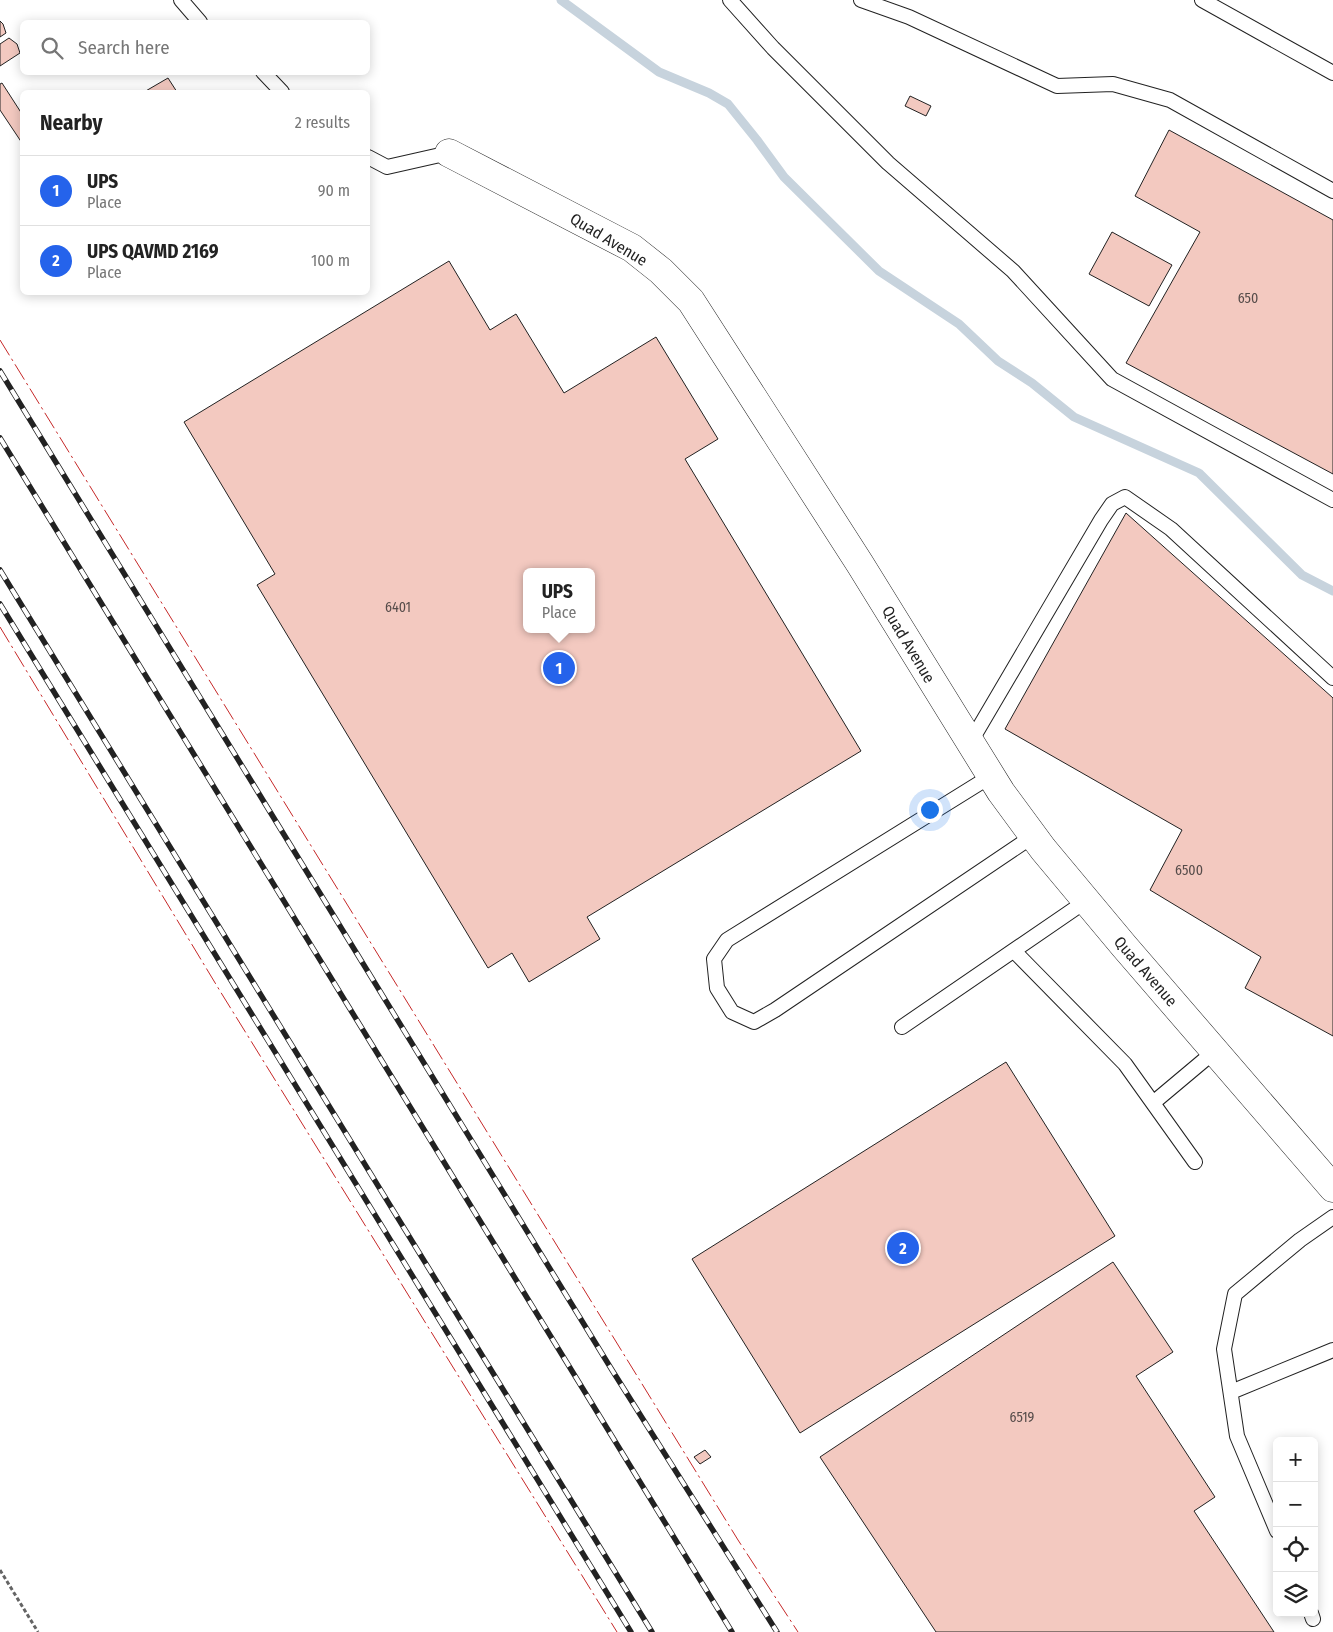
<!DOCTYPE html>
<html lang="en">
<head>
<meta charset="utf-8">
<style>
  body { margin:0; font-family:"Fira Sans Condensed",sans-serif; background:#f2f2f2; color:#222 }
  .controls { position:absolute; right:15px; bottom:15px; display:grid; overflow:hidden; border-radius:8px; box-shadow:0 2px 12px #0003 }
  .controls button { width:45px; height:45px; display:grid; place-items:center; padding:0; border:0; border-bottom:1px solid #e0e0e0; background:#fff; color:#222; font:25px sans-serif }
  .you { position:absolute; left:929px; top:809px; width:18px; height:18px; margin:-12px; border:4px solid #fff; border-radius:50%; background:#1a73e8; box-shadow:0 0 0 8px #1a73e833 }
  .badge { display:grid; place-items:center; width:32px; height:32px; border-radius:50%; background:#2563eb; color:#fff; font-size:16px; font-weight:700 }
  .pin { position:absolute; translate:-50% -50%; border:2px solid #fff; box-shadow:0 1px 5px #0006 }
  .popup { position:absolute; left:523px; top:568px; width:72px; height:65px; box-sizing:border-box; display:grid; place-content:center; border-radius:8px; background:#fff; filter:drop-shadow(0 1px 4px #0005); font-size:16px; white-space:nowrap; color:#767676 }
  .popup b { font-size:19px; color:#222 }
  .popup::after { content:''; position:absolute; left:50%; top:100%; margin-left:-10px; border:10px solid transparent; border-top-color:#fff }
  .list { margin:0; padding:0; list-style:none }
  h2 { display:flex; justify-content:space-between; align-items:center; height:65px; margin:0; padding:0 20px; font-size:21px }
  h2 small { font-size:16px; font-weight:400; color:#767676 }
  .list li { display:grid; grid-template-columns:32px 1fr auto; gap:15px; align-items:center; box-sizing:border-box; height:70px; padding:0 20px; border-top:1px solid #e0e0e0 }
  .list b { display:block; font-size:19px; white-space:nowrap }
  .list p { margin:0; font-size:16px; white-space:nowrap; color:#767676 }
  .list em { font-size:16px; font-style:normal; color:#767676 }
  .icon { flex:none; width:28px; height:28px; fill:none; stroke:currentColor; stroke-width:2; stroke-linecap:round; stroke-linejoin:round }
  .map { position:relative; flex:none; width:1333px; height:1632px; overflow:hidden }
  .search { position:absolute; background:#fff; box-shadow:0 2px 12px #0003; left:20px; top:20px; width:350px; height:55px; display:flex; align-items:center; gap:12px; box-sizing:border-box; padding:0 18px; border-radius:8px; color:#767676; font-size:19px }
  .panel { position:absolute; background:#fff; box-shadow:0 2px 12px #0003; left:20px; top:90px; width:350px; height:205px; border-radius:8px }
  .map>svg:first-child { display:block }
</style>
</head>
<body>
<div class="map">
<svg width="1333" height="1632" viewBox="0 0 1333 1632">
  <rect width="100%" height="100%" fill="#fff"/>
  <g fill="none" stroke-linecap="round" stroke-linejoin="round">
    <path stroke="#c7d3dd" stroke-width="9" d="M 561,0 L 659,72 L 709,93 L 728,104 L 757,140 L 784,177 L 879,271 L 959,324 L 998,361 L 1032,383 L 1074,417 L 1199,473 L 1302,575 L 1333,591"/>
  </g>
  <path fill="#f3c9c0" stroke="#222" fill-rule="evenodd" d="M 0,21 L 3,24 L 6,33 L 0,37 Z
    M 9,38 L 17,44 L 20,53 L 0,66 L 0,44 Z
    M 168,78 L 177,92 L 144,92 Z
    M 2,83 L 22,114 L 22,143 L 0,110 L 0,84 Z
    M 910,96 L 931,106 L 926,116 L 905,106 Z
    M 1169,130 L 1333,220 L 1333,474 L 1126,363 L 1200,232 L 1135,196 Z
    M 1112,232 L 1172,265 L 1149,306 L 1089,274 Z
    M 449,261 L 490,330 L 516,314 L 564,393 L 656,337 L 718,439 L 685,459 L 861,751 L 587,917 L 600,939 L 529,982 L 512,953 L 488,968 L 257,585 L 275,574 L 184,422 ZM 526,572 L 592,572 L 592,629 L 526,629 Z
    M 1126,513 L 1333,698 L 1333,1036 L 1245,988 L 1261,957 L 1150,890 L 1182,830 L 1005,729 Z
    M 1006,1062 L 1115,1236 L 800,1433 L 692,1259 Z
    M 1113,1262 L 1173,1352 L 1136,1376 L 1215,1497 L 1194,1511 L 1274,1632 L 936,1632 L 820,1457 Z
    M 705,1450 L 711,1457 L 700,1464 L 694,1457 Z"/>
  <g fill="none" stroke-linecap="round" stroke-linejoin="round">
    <defs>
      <path id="lane" d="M 181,0 L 200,22
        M 730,0 L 773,48 L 888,163 L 1013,271 L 1112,379 L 1333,500
        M 861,0 L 909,17 L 1057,86 L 1113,84 L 1170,100 L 1333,191
        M 1202,0 L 1333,73
        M 263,72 L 282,92
        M 368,157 L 387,167 L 449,153
        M 970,743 L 1101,520 L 1112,504 L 1125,497 L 1171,529 L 1333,678
        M 991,776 L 727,940 L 714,959 L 717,988 L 732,1012 L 754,1022 L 775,1010 L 1033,836
        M 1014,951 L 1125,1064 L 1195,1162
        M 902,1027 L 1086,901
        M 1153,1103 L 1215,1051
        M 1231,1392 L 1333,1350
        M 1277,1531 L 1237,1436 L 1224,1349 L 1235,1294 L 1300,1240 L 1333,1217
        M 1311,1613 L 1313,1619"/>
      <path id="street" d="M 449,153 L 632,248 L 661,271 L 691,301 L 860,564 L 1001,792 L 1043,849 L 1124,946 L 1333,1188"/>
    </defs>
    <use href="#lane" stroke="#222" stroke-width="16"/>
    <use href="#street" stroke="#222" stroke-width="29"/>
    <path stroke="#646464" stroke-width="3" stroke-dasharray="4 2.5" stroke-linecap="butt" d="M 0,1570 L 38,1632"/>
    <use href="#lane" stroke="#fff" stroke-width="14"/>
    <use href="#street" stroke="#fff" stroke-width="28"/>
    <defs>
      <path id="rail" d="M 0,371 L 612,1370 L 777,1632
        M 0,438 L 732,1632
        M 0,570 L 652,1632
        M 0,604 L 631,1632"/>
    </defs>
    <use href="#rail" stroke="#222" stroke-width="5.5"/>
    <use href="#rail" stroke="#fff" stroke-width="4" stroke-dasharray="11" stroke-linecap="butt"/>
    <path stroke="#c62828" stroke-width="1" stroke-dasharray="18 4 2.5 4" stroke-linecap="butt" d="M 0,340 L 738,1540 L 798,1632
      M 0,627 L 220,991 L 617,1632"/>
  </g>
  <g text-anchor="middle" stroke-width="4" stroke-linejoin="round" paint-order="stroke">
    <g font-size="14" fill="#564c4a">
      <text x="1248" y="303">650</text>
      <text x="398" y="612">6401</text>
      <text x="1189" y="875">6500</text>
      <text x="1022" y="1422">6519</text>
    </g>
    <g font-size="16" fill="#222" stroke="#fff">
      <text transform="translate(609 239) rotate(31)" y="6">Quad Avenue</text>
      <text transform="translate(909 644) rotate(59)" y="6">Quad Avenue</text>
      <text transform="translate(1146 971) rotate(49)" y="6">Quad Avenue</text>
    </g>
  </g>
</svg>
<div class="controls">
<button>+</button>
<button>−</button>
<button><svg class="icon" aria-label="locate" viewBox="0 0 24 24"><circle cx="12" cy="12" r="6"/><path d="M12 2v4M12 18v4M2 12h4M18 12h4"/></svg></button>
<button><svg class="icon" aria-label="layers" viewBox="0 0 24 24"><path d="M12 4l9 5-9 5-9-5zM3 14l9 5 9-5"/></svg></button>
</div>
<div class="you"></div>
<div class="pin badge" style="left:559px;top:668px">1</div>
<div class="popup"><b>UPS</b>Place</div>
<div class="pin badge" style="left:903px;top:1248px">2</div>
<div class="search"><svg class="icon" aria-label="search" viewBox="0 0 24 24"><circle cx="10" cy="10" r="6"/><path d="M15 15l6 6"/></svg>Search here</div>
<section class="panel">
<h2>Nearby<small>2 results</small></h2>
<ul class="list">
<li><span class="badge">1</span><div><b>UPS</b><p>Place</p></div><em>90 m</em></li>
<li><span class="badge">2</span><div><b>UPS QAVMD 2169</b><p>Place</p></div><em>100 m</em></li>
</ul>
</section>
</div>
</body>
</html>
